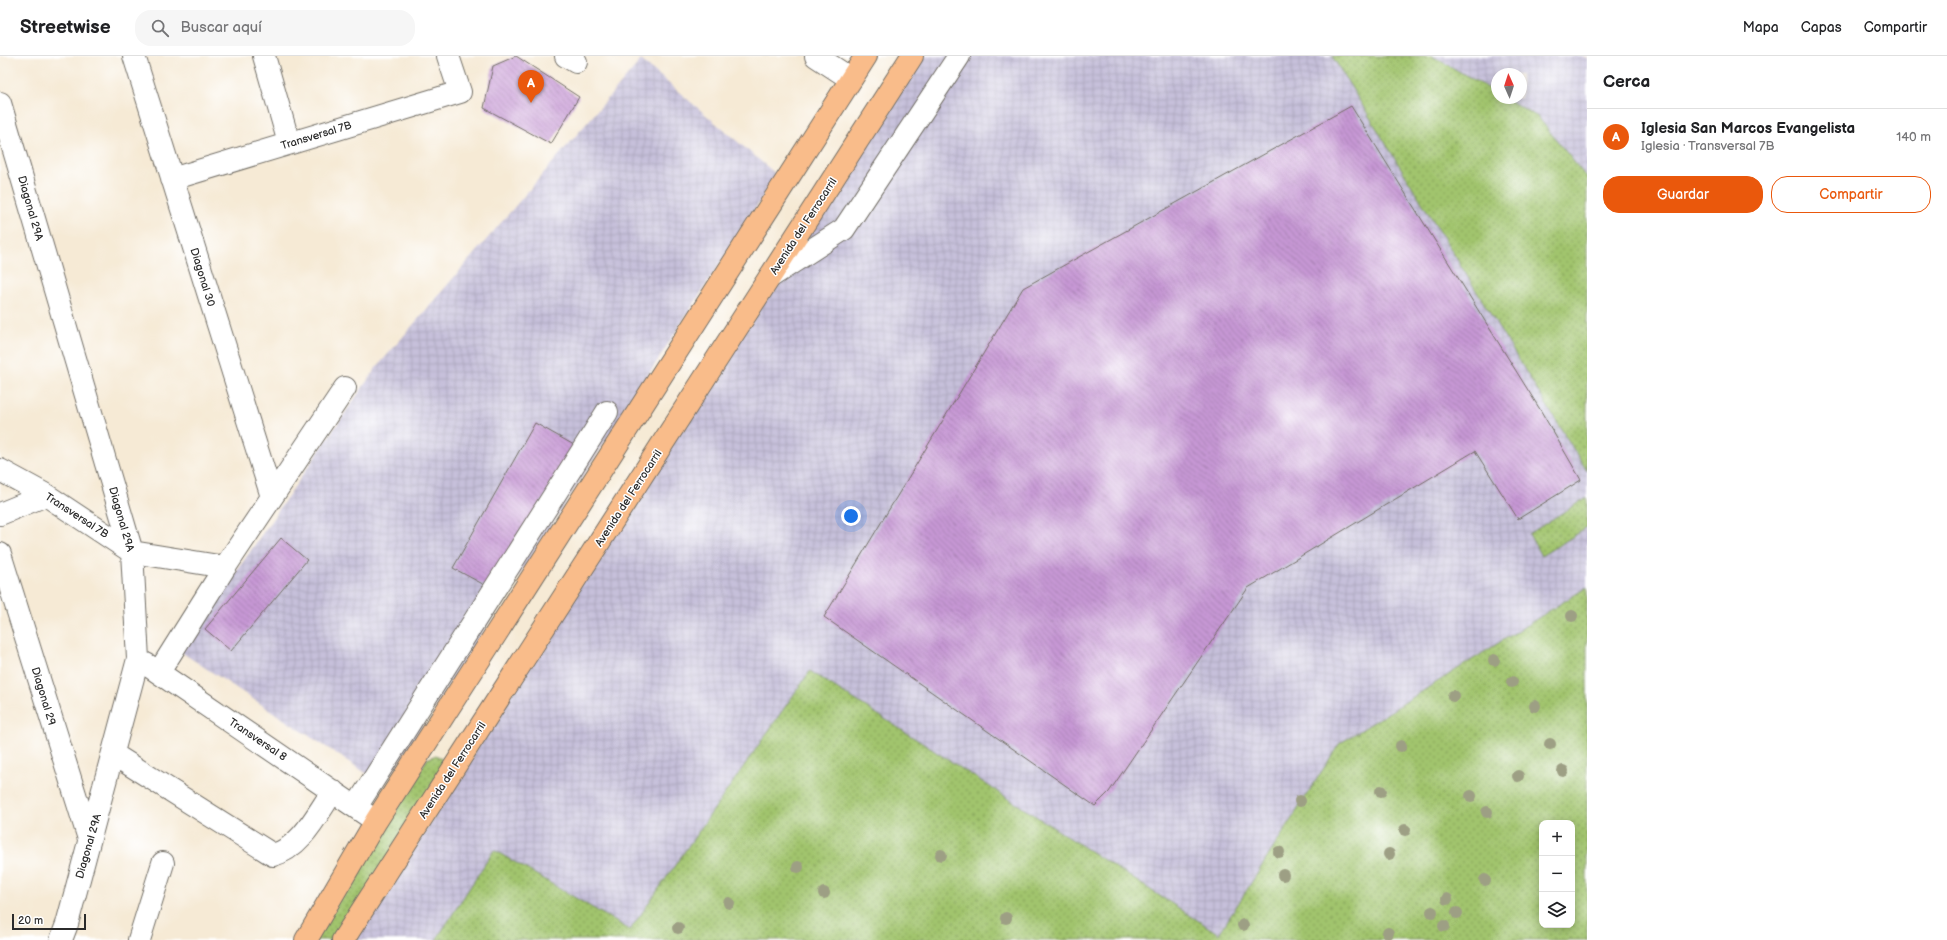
<!DOCTYPE html>
<html lang="es">
<head>
<meta charset="utf-8">
<style>
  body { margin:0; font-family:"Balsamiq Sans",sans-serif; background:#f6f6f6; color:#202124 }
  .controls { position:absolute; right:12px; bottom:12px; display:grid; overflow:hidden; border-radius:8px; box-shadow:0 2px 10px #0003 }
  .controls button { width:36px; height:36px; display:grid; place-items:center; padding:0; border:0; border-bottom:1px solid #e0e0e0; background:#fff; color:#202124; font:20px sans-serif }
  .compass { position:absolute; left:1491px; top:12px; width:36px; height:36px; border-radius:50%; background:#fff; box-shadow:0 2px 10px #0003; rotate:357deg }
  .scale { position:absolute; left:12px; bottom:10px; width:74px; box-sizing:border-box; padding-left:4px; border:2px solid #2b2b2b; border-top:0; font-size:11px; line-height:14px; white-space:nowrap; color:#2b2b2b; -webkit-text-stroke:3px #fff; paint-order:stroke }
  .you { position:absolute; left:851px; top:460px; width:14px; height:14px; margin:-10px; border:3px solid #fff; border-radius:50%; background:#1a73e8; box-shadow:0 0 0 6px #1a73e833 }
  .badge { display:grid; place-items:center; width:26px; height:26px; border-radius:50%; background:#ea580c; color:#fff; font-size:13px; font-weight:700 }
  .pin { position:absolute; translate:-50% -33px; filter:drop-shadow(0 1px 2px #0008) }
  .pin::after { content:''; position:absolute; top:21px; width:14px; height:12px; background:inherit; clip-path:polygon(0 0,100% 0,50% 100%) }
  .list { margin:0; padding:0; list-style:none }
  h2 { display:flex; justify-content:space-between; align-items:center; height:52px; margin:0; padding:0 16px; font-size:17px }
  h2 small { font-size:13px; font-weight:400; color:#757577 }
  .list li { display:grid; grid-template-columns:26px 1fr auto; gap:12px; align-items:center; box-sizing:border-box; height:56px; padding:0 16px; border-top:1px solid #e0e0e0 }
  .list b { display:block; font-size:15px; white-space:nowrap }
  .list p { margin:0; font-size:13px; white-space:nowrap; color:#757577 }
  .list em { font-size:13px; font-style:normal; color:#757577 }
  .actions { display:flex; gap:8px; padding:12px 16px }
  .actions a { flex:1; padding:9px 0; border:1px solid #ea580c; border-radius:16px; text-align:center; font-size:14px; color:#ea580c }
  .actions .main { background:#ea580c; color:#fff }
  .icon { flex:none; width:22px; height:22px; fill:none; stroke:currentColor; stroke-width:2; stroke-linecap:round; stroke-linejoin:round }
  .map { position:relative; flex:none; width:1587px; height:884px; overflow:hidden }
  header { display:flex; align-items:center; gap:24px; box-sizing:border-box; height:56px; padding:0 20px; background:#fff; border-bottom:1px solid #e0e0e0 }
  header strong { font-size:19px }
  nav { display:flex; gap:22px; margin-inline-start:auto; font-size:14px }
  .search { width:280px; height:36px; background:#f6f6f6; display:flex; align-items:center; gap:10px; box-sizing:border-box; padding:0 14px; border-radius:16px; color:#757577; font-size:15px }
  main { display:flex }
  aside { flex:1; background:#fff }
  .map>svg:first-child { display:block }
</style>
</head>
<body>
<header>
<strong>Streetwise</strong>
<div class="search"><svg class="icon" aria-label="search" viewBox="0 0 24 24"><circle cx="10" cy="10" r="6"/><path d="M15 15l6 6"/></svg>Buscar aquí</div>
<nav><a>Mapa</a><a>Capas</a><a>Compartir</a></nav>
</header>
<main>
<div class="map">
<svg width="1587" height="884" viewBox="0 0 1587 884">
  <defs>
    <pattern id="industrial-grid" width="8" height="8" patternUnits="userSpaceOnUse"><rect width="8" height="8" fill="#c6c0da"/><path d="M0 4h8M4 0v8" fill="none" stroke="#aaa5bb"/></pattern>
    <pattern id="green-dots" width="8" height="8" patternUnits="userSpaceOnUse"><rect width="8" height="8" fill="#a1c46d"/><path d="M2 2h.1M6 6h.1" fill="none" stroke="#839f5a" stroke-width="1.8" stroke-linecap="round"/></pattern>
    <pattern id="building-back-hatch" width="6" height="6" patternUnits="userSpaceOnUse"><rect width="6" height="6" fill="#c697d4"/><path d="M-1 5l2 2M0 0l6 6M5-1l2 2" fill="none" stroke="#a17bac"/></pattern>
  </defs>
  <rect width="100%" height="100%" fill="#fff"/>
  <filter id="ink" filterUnits="userSpaceOnUse"><feTurbulence type="fractalNoise" baseFrequency=".025" numOctaves="2"/><feDisplacementMap in="SourceGraphic" scale="8" xChannelSelector="R" yChannelSelector="G"/><feConvolveMatrix kernelMatrix="1 2 1 2 8 2 1 2 1" color-interpolation-filters="sRGB"/></filter>
  <filter id="wash" filterUnits="userSpaceOnUse"><feTurbulence type="fractalNoise" baseFrequency=".012" numOctaves="4" result="noise"/><feDisplacementMap in="SourceGraphic" scale="16" xChannelSelector="R" yChannelSelector="G"/><feGaussianBlur stdDeviation="0.9" result="paint"/><feColorMatrix in="noise" values="0 0 0 0 0 0 0 0 0 0 0 0 0 0 0 0 0 1.4 0 .05"/><feComposite in="paint" operator="in"/></filter>
  <g filter="url(#wash)">
    <rect width="100%" height="100%" fill="#f6ead5"/>
    <path fill="url(#industrial-grid)" fill-rule="evenodd" d="M 912,0 L 1582,0 L 1587,2 L 1587,884 L 356,884 ZM 1497,18 L 1521,18 L 1521,42 L 1497,42 ZM 1542,767 L 1572,767 L 1572,869 L 1542,869 Z
      M 641,4 L 777,119 L 386,726 L 375,723 L 181,596 L 376,312 Z"/>
    <path fill="url(#green-dots)" stroke="#66784c" fill-rule="evenodd" d="M 1332,0 L 1432,0 L 1497,37 L 1497,42 L 1505,42 L 1538,61 L 1587,122 L 1587,415 Z
      M 1587,441 L 1587,472 L 1541,500 L 1529,478 Z
      M 1587,531 L 1587,884 L 436,884 L 494,794 L 630,874 L 810,615 L 1219,878 L 1339,688 ZM 1542,767 L 1572,767 L 1572,869 L 1542,869 Z
      M 436,699 C 442,702 443,704 442,711 L 356,884 L 306,884 L 376,765 L 394,758 L 427,703 Z"/>
    <g id="blocks">
      <path fill="url(#building-back-hatch)" d="M 516,0 L 579,41 L 551,88 L 484,52 L 493,10 Z
        M 1351,50 L 1541,355 L 1581,424 L 1518,463 L 1475,395 L 1248,532 L 1109,736 L 1095,750 L 824,561 L 1023,232 Z
        M 535,367 L 574,389 L 492,533 L 453,512 Z
        M 281,482 L 307,504 L 231,595 L 205,573 Z"/>
    </g>
  </g>
  <g filter="url(#ink)">
    <use href="#blocks" fill-opacity="0" stroke="#726e66" stroke-width="1"/>
    <g fill="none" stroke-linecap="round" stroke-linejoin="round">
      <defs>
        <path id="minor" d="M 134,0 L 272,441
          M 264,0 L 289,87
          M 566,0 L 576,6
          M 816,0 L 851,23
          M 0,47 L 132,496 L 138,603 L 67,868 L 61,884
          M 172,123 L 460,36 L 448,0
          M 770,221 L 844,173 L 959,0
          M 0,414 L 46,439 L 132,496 L 225,511
          M 0,458 L 46,439
          M 0,498 L 89,783
          M 146,608 L 367,759
          M 159,616 L 225,511 L 345,332
          M 113,698 L 273,799 C 301,792 317,758 333,735
          M 356,751 L 607,356
          M 139,884 L 163,807"/>
        <path id="major" d="M 306,884 L 376,765 L 866,0
          M 343,884 L 912,0"/>
      </defs>
      <use href="#minor" stroke="#726e66" stroke-width="24"/>
      <use href="#major" stroke="#726e66" stroke-width="24"/>
      <use href="#minor" stroke="#fff" stroke-width="22"/>
      <use href="#major" stroke="#f9bc8a" stroke-width="22"/>
    </g>
    <g fill="#9d9f84">
      <circle cx="1572" cy="560" r="6"/>
      <circle cx="1494" cy="604" r="6"/>
      <circle cx="1512" cy="626" r="6"/>
      <circle cx="1453" cy="640" r="6"/>
      <circle cx="1535" cy="650" r="6"/>
      <circle cx="1550" cy="688" r="6"/>
      <circle cx="1401" cy="690" r="6"/>
      <circle cx="1563" cy="715" r="6"/>
      <circle cx="1518" cy="720" r="6"/>
      <circle cx="1381" cy="735" r="6"/>
      <circle cx="1471" cy="740" r="6"/>
      <circle cx="1300" cy="745" r="6"/>
      <circle cx="1487" cy="756" r="6"/>
      <circle cx="1405" cy="774" r="6"/>
      <circle cx="1279" cy="796" r="6"/>
      <circle cx="1389" cy="798" r="6"/>
      <circle cx="941" cy="799" r="6"/>
      <circle cx="798" cy="811" r="6"/>
      <circle cx="1283" cy="819" r="6"/>
      <circle cx="1485" cy="824" r="6"/>
      <circle cx="824" cy="837" r="6"/>
      <circle cx="1447" cy="843" r="6"/>
      <circle cx="729" cy="847" r="6"/>
      <circle cx="1432" cy="856" r="6"/>
      <circle cx="1457" cy="857" r="6"/>
      <circle cx="1006" cy="862" r="6"/>
      <circle cx="1243" cy="869" r="6"/>
      <circle cx="1444" cy="870" r="6"/>
      <circle cx="678" cy="872" r="6"/>
      <circle cx="1388" cy="877" r="6"/>
    </g>
  </g>
  <g text-anchor="middle" stroke-width="3" stroke-linejoin="round" paint-order="stroke">
    <g font-size="11" fill="#2b2b2b" stroke="#fff">
      <text transform="translate(316 79) rotate(-17)" y="4">Transversal 7B</text>
      <text transform="translate(31 152) rotate(74)" y="4">Diagonal 29A</text>
      <text transform="translate(803 170) rotate(-57)" y="4">Avenida del Ferrocarril</text>
      <text transform="translate(203 221) rotate(73)" y="4">Diagonal 30</text>
      <text transform="translate(628 442) rotate(-57)" y="4">Avenida del Ferrocarril</text>
      <text transform="translate(77 459) rotate(33)" y="4">Transversal 7B</text>
      <text transform="translate(122 463) rotate(74)" y="4">Diagonal 29A</text>
      <text transform="translate(44 640) rotate(73)" y="4">Diagonal 29</text>
      <text transform="translate(258 683) rotate(34)" y="4">Transversal 8</text>
      <text transform="translate(452 714) rotate(-57)" y="4">Avenida del Ferrocarril</text>
      <text transform="translate(88 790) rotate(-74)" y="4">Diagonal 29A</text>
    </g>
  </g>
</svg>
<div class="controls">
<button>+</button>
<button>−</button>
<button><svg class="icon" aria-label="layers" viewBox="0 0 24 24"><path d="M12 4l9 5-9 5-9-5zM3 14l9 5 9-5"/></svg></button>
</div>
<svg class="compass" viewBox="-18 -18 36 36"><path d="M0-13l5 13h-10z" fill="#e53935"/><path d="M0 13l5-13h-10z" fill="#757577"/></svg>
<div class="scale">20 m</div>
<div class="you"></div>
<div class="pin badge" style="left:531px;top:47px">A</div>
</div>
<aside>
<h2>Cerca<small></small></h2>
<ul class="list">
<li><span class="badge">A</span><div><b>Iglesia San Marcos Evangelista</b><p>Iglesia · Transversal 7B</p></div><em>140 m</em></li>
</ul>
<div class="actions"><a class="main">Guardar</a><a>Compartir</a></div>
</aside>
</main>
</body>
</html>
